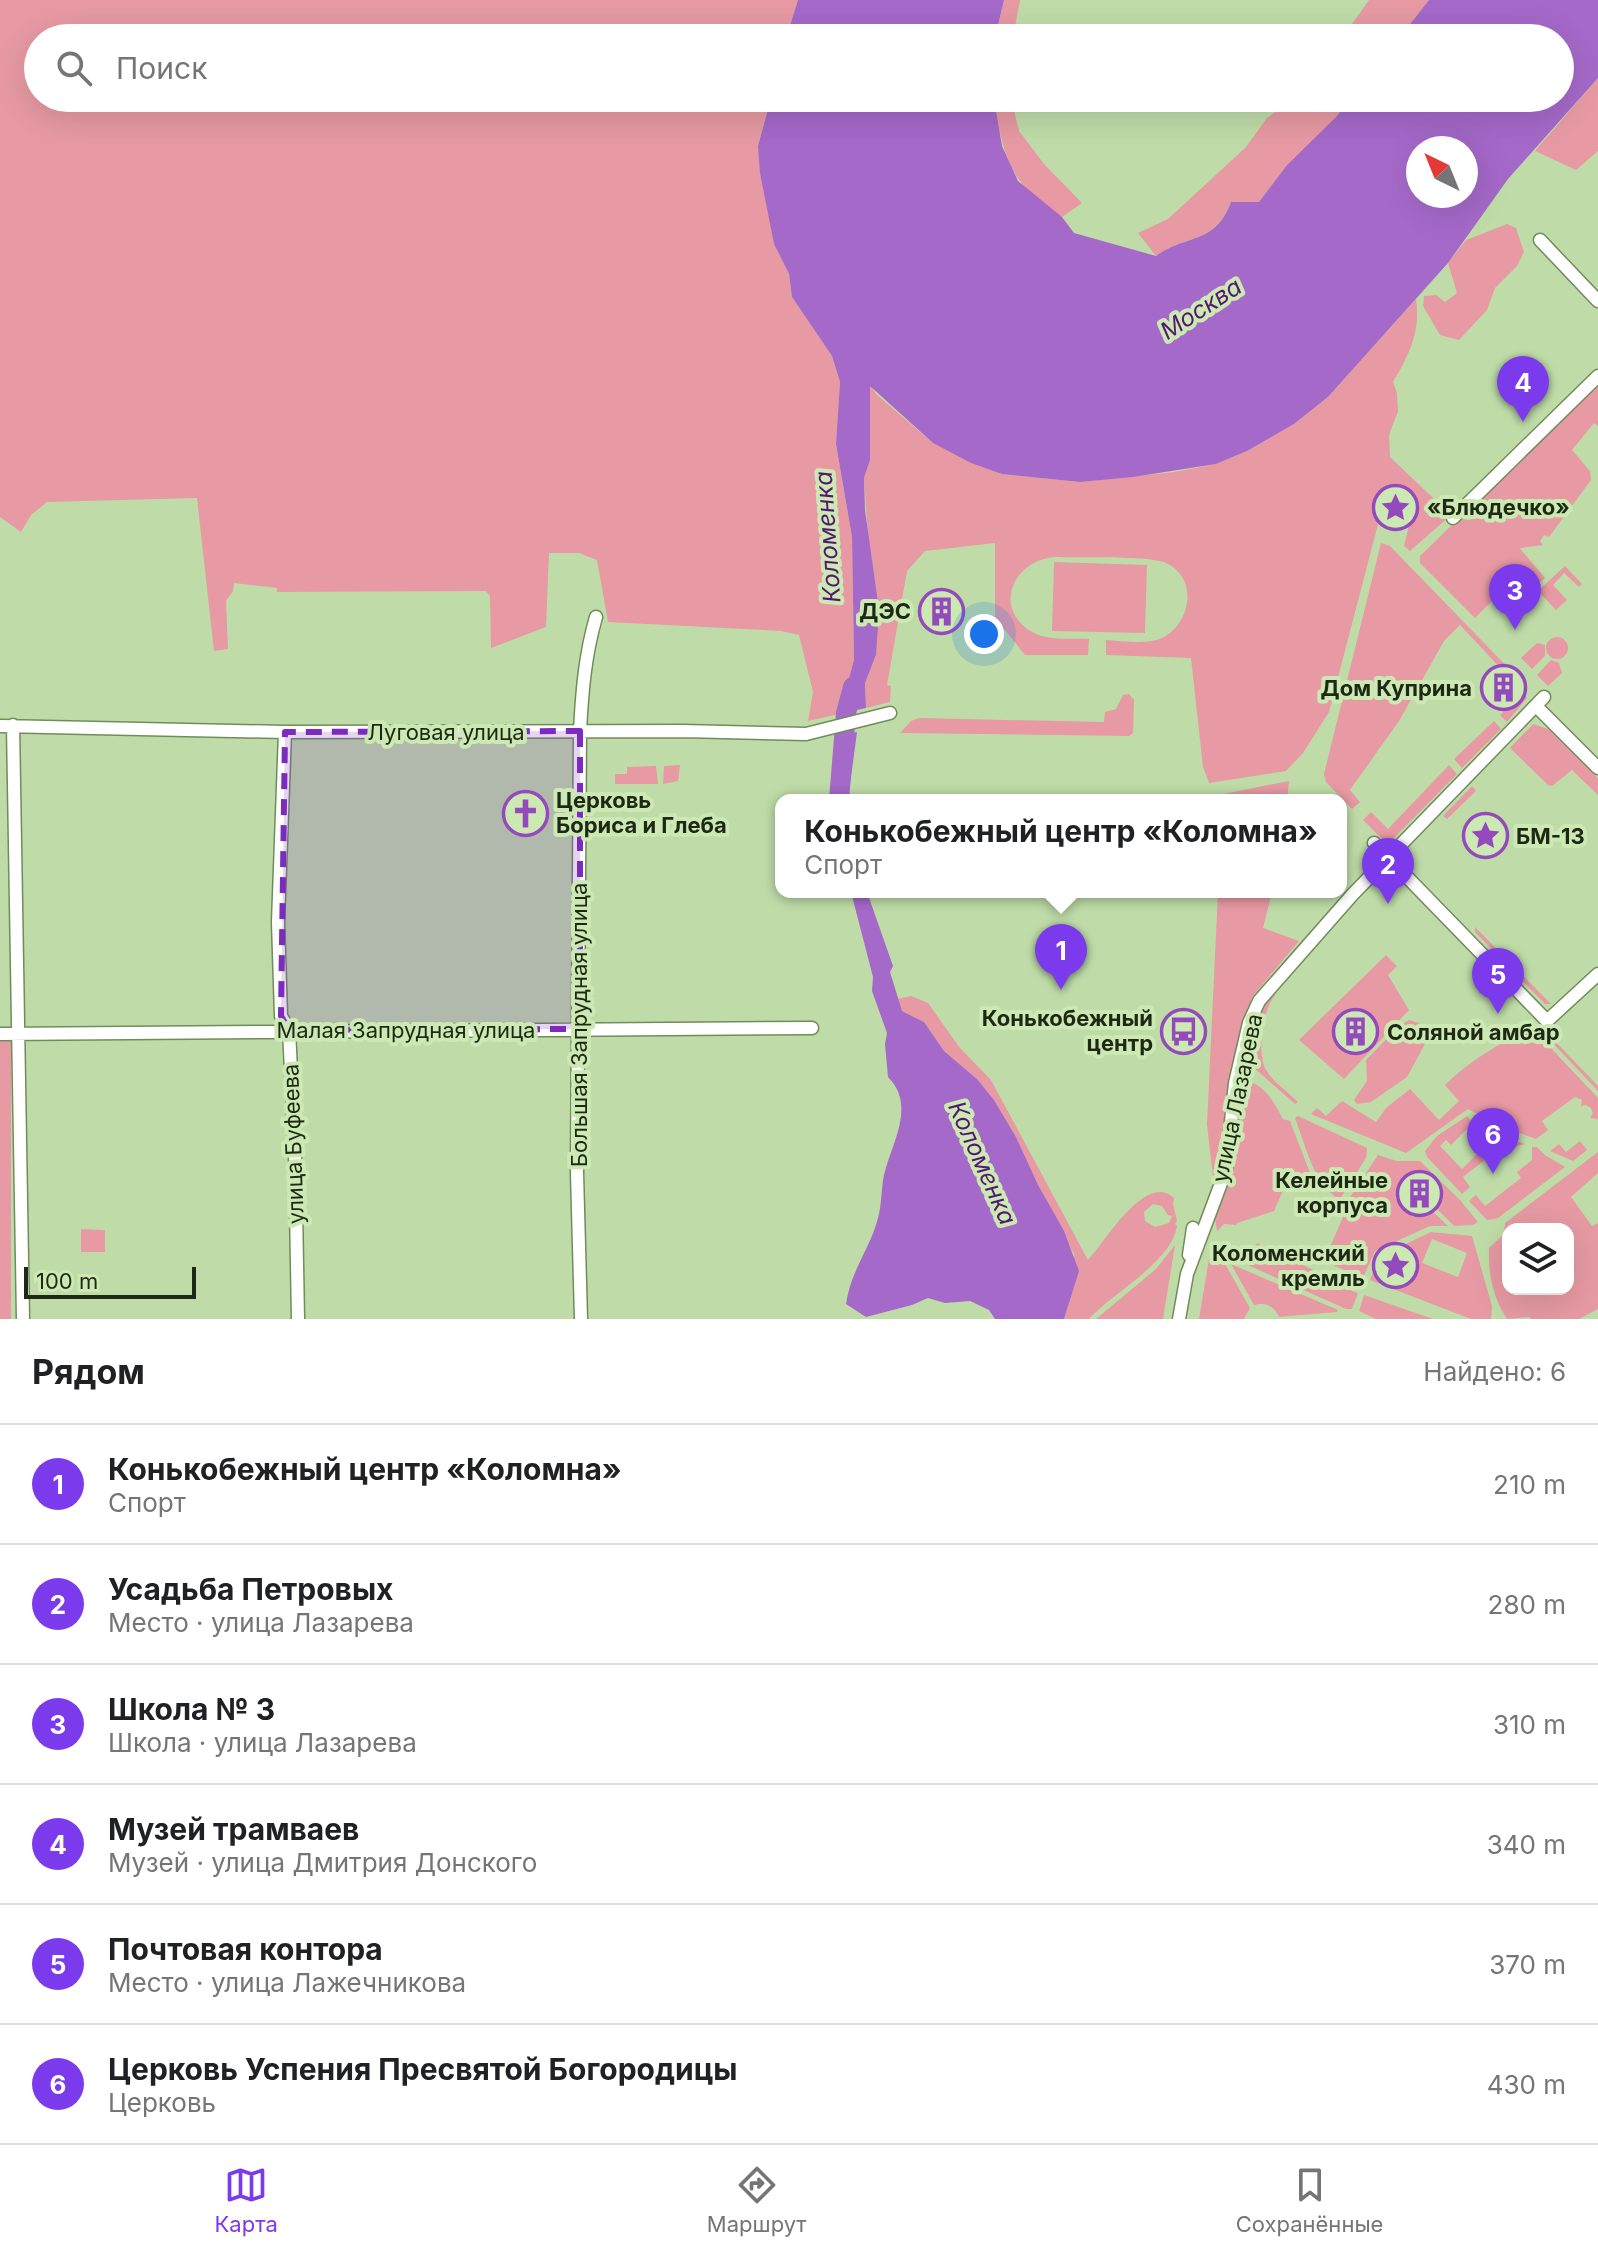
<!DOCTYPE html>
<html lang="ru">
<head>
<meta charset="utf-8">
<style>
  body { margin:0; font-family:Inter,sans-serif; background:#f6f6f6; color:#202124 }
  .controls { position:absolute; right:24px; bottom:24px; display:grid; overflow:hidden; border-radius:16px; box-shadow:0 8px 32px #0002 }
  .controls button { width:72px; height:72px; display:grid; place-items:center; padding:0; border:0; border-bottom:2px solid #e0e0e0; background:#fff; color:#202124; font:40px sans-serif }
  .compass { position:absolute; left:1406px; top:136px; width:72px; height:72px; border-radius:50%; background:#fff; box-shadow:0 8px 32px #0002; rotate:317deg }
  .scale { position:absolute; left:24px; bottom:20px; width:172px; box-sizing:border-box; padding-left:8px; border:4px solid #1e2915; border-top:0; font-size:22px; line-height:28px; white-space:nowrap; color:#1e2915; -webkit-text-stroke:6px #cce9b4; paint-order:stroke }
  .you { position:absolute; left:984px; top:634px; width:28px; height:28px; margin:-20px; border:6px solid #fff; border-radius:50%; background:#1a73e8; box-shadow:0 0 0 12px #1a73e833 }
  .badge { display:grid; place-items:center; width:52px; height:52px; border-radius:50%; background:#7c3aed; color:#fff; font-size:26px; font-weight:700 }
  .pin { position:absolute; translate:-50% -66px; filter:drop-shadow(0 2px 4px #0008) }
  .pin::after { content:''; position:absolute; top:42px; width:28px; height:24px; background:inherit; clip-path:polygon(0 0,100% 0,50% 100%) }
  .popup { position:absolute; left:775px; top:794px; width:572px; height:104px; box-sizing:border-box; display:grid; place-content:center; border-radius:16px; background:#fff; filter:drop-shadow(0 2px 6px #0005); font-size:26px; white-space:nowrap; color:#757577 }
  .popup b { font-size:30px; color:#202124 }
  .popup::after { content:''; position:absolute; left:50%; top:100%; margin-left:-16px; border:16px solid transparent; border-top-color:#fff }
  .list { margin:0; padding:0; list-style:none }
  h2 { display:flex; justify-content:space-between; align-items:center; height:104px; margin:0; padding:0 32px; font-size:34px }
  h2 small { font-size:26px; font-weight:400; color:#757577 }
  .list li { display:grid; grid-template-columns:52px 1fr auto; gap:24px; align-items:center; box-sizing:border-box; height:120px; padding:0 32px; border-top:2px solid #e0e0e0 }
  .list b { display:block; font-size:30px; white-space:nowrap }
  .list p { margin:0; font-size:26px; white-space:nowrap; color:#757577 }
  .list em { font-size:26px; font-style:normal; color:#757577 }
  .icon { flex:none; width:44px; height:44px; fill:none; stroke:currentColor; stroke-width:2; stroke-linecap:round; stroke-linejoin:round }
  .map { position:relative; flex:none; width:1598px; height:1319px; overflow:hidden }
  .search { position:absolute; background:#fff; box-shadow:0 8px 32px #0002; left:24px; right:24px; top:24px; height:88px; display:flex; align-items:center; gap:20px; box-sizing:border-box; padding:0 28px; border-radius:44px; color:#757577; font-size:30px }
  .sheet { height:824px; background:#fff }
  nav { display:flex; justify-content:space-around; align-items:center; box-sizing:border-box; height:112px; border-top:2px solid #e0e0e0; background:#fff; font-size:22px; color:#757577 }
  nav a { display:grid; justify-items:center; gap:4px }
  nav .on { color:#7c3aed }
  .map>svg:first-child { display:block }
</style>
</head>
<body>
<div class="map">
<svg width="1598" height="1319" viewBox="0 0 1598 1319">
  <rect width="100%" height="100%" fill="#bfdca8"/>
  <path fill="#e79aa3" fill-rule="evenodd" d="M 0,0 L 798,0 L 786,38 L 38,38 L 38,98 L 771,98 L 758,146 L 774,244 L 789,274 L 792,297 L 832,356 L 840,382 L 836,444 L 852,537 L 854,660 L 839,714 L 808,721 L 813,692 L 799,635 L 781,631 L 608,622 L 597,560 L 579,553 L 549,553 L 546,627 L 491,648 L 490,596 L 486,591 L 277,592 L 277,588 L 234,583 L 233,591 L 226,601 L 228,649 L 214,651 L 197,498 L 47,502 L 31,515 L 21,532 L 0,517 Z
    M 1004,0 L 1020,0 L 1013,38 L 995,38 Z
    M 1369,0 L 1429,0 L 1399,38 L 1342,38 Z
    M 1598,78 L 1598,151 L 1576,170 L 1535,151 Z
    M 994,98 L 1011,98 L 1019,131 L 1044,164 L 1082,203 L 1062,217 C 1009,185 1003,155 994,98 Z
    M 1295,98 L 1351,98 L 1336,117 L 1287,165 L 1259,202 L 1231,202 C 1214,245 1186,234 1156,256 L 1138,233 L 1168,219 L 1246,147 L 1267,118 Z
    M 1507,224 L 1516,228 L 1524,252 L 1517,266 L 1495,288 L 1487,310 L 1459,340 L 1440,335 L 1423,306 L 1424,296 L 1436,295 L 1445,302 L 1457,293 L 1448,263 L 1466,240 Z
    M 1416,299 C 1421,332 1409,355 1393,382 L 1397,393 L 1398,411 L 1389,435 L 1390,457 L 1451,515 L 1410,551 L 1404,546 C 1408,528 1420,498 1395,494 L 1383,505 L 1329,712 L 1303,753 L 1286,771 L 1209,783 L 1203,767 L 1191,658 L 1106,655 L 1106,640 C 1124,641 1145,645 1162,638 C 1191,624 1199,578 1166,563 C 1149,555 1078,558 1055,557 C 1013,560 992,608 1032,632 C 1048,641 1071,638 1089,639 L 1088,655 L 1025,655 L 1005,630 L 995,630 L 995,543 L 925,551 L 907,571 L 887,685 L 891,686 L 890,702 L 866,708 L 865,683 L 876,655 L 864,478 L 870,460 L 870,384 L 876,394 L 933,443 L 1002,474 L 1080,482 L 1174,472 L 1216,464 L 1247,451 L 1294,424 L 1328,397 Z
    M 1598,386 L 1598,426 L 1594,423 L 1572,450 L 1590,471 L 1591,480 L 1549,537 L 1544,535 L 1540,541 L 1543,545 L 1520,548 C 1528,559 1537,567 1545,578 L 1522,599 L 1504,582 L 1491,595 L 1494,599 L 1475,618 L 1420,563 L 1420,556 L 1458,519 L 1470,520 L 1477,515 L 1481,497 L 1573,406 Z
    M1387 509a9 9 0 1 1 18 0a9 9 0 1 1-18 0Z
    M 1381,543 L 1390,546 L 1520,680 L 1518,683 L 1527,698 L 1507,722 L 1500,715 L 1523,692 L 1460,625 L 1444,641 L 1399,721 L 1350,790 L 1360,802 L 1352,809 L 1326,782 L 1324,774 Z
    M 1054,562 L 1147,565 L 1145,633 L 1052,631 Z
    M 1565,566 L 1582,584 L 1579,587 L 1564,573 L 1553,585 L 1567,600 L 1556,610 L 1538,591 Z
    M1546 648a11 11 0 1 1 22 0a11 11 0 1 1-22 0Z
    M 1537,643 L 1545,645 L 1545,656 L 1532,669 L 1521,658 Z
    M 1551,660 L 1559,663 L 1562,673 L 1548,686 L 1537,675 Z
    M 1129,694 L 1134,700 L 1133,733 L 1129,736 L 900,733 L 911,721 L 919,718 L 1104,722 L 1105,712 L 1116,709 L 1123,695 Z
    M 1494,721 L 1501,729 L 1462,768 L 1454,759 Z
    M 1533,724 L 1548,729 L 1598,778 L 1598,795 L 1572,770 L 1552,786 L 1548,785 L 1510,748 Z
    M 680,765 L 678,781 L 663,784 L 664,766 Z
    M 1449,765 L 1457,774 L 1392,840 L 1382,839 L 1363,820 L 1371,812 L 1388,829 Z
    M 656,766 L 658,784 L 615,784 L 615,774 L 627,774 L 627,767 Z
    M 1289,781 L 1287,800 L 1215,800 L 1214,796 L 1218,795 Z
    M 1472,786 L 1476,791 L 1447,819 L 1443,816 Z
    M 1218,892 L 1272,892 L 1263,928 L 1299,941 L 1252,997 L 1229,1087 L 1219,1170 L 1213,1178 L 1207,1124 Z
    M 1475,927 L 1551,1004 L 1545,1004 L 1475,932 Z
    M 1386,955 L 1397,966 L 1388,975 L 1409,1010 L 1344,1079 L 1299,1040 Z
    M 1278,992 C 1263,1005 1256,1052 1266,1070 C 1273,1082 1288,1092 1298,1102 L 1295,1104 L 1253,1067 L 1260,1010 L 1263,1005 Z
    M 911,996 L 928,1003 L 960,1048 L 991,1080 L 1088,1260 C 1105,1242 1146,1171 1174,1198 L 1173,1204 L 1177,1221 L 1175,1224 L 1177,1226 C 1172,1262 1112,1293 1089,1319 L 1064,1319 L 1075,1283 L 1074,1254 L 1037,1185 L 1016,1137 L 994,1100 L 977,1079 L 944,1051 L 924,1022 L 902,1011 L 897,999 ZM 1153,1204 L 1162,1206 L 1168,1215 L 1172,1216 L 1169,1223 L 1155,1227 L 1145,1221 L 1144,1212 Z
    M 1409,1020 L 1419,1023 L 1427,1035 L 1425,1044 L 1407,1077 L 1371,1102 L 1357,1104 L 1354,1100 L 1367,1081 L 1366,1060 L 1397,1028 Z
    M 1532,1028 L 1598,1098 L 1598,1119 L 1590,1118 L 1593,1113 L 1591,1108 L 1586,1105 L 1581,1106 L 1582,1100 L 1575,1097 L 1542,1121 L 1548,1130 L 1536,1139 L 1497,1125 L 1468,1109 L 1406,1153 L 1311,1114 L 1317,1108 L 1326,1116 L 1342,1101 L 1376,1122 L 1386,1108 L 1410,1089 L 1439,1120 L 1459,1101 L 1445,1085 C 1469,1061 1502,1042 1532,1028 Z
    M 1548,1034 L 1598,1086 L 1598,1091 L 1546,1036 Z
    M 0,1036 L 11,1036 L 11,1319 L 0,1319 Z
    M 1246,1081 C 1266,1085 1274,1103 1283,1119 L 1290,1121 L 1312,1178 L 1305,1183 L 1289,1177 L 1274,1211 L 1237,1223 L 1236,1225 L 1224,1224 L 1217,1231 L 1215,1217 L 1230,1173 L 1240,1086 Z
    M 1298,1116 L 1367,1148 L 1366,1158 L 1340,1199 C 1314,1187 1305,1143 1295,1118 Z
    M 1467,1116 L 1473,1123 L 1451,1145 L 1446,1140 L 1440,1146 L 1462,1169 L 1490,1141 L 1488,1138 L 1494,1133 L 1525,1144 L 1517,1146 L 1505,1155 L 1499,1149 L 1463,1177 L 1470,1187 L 1462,1194 L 1427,1157 L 1425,1151 L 1437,1136 Z
    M 1580,1141 L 1587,1150 L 1573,1161 L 1550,1151 L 1559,1144 L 1566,1152 Z
    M 1532,1147 L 1537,1147 L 1545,1155 L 1565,1167 L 1498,1218 L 1487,1220 L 1469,1201 L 1476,1195 L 1485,1206 L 1521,1178 L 1517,1172 L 1532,1160 Z
    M 1598,1152 L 1598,1173 L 1571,1197 L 1592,1226 L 1598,1223 L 1598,1309 L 1579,1319 L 1531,1319 L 1529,1317 L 1507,1319 C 1493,1298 1488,1273 1489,1248 L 1504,1234 L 1505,1223 ZM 1568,1229 L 1568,1289 L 1508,1289 L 1508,1229 Z
    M 1378,1155 L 1397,1161 L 1420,1161 L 1460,1200 L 1478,1222 L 1473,1225 L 1454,1226 L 1430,1202 L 1443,1188 L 1425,1170 L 1412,1181 L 1407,1176 L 1402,1182 L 1406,1187 L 1395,1198 L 1413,1217 L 1426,1205 L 1448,1226 L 1430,1226 L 1375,1251 L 1363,1278 L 1324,1261 L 1349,1203 L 1347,1202 Z
    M 81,1229 L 105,1230 L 105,1252 L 81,1252 Z
    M 1431,1232 L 1472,1236 L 1492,1306 L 1491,1319 L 1471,1319 L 1370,1280 L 1380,1256 ZM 1432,1239 L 1467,1253 L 1458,1277 L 1422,1263 Z
    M 1257,1243 L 1324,1275 L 1334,1277 L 1332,1283 L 1358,1293 L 1352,1309 L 1346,1309 L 1230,1257 L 1244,1249 L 1253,1253 Z
    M 1175,1245 L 1163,1319 L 1096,1319 L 1156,1269 Z
    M 1210,1253 L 1221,1257 L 1250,1308 L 1244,1319 L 1199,1319 Z
    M 1231,1264 L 1338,1310 L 1337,1312 L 1279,1317 C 1274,1306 1266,1302 1254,1305 Z
    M 1364,1295 L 1433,1319 L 1376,1319 L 1359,1311 Z"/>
  <path fill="#a569c9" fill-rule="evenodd" d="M 798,0 L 1004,0 L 995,38 L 786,38 Z
    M 1429,0 L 1598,0 L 1598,78 L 1508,179 L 1448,263 L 1328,397 L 1294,424 L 1247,451 L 1216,464 L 1133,477 L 1080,482 L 1002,474 L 971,463 L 933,443 L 870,386 L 870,460 L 864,478 L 865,510 L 879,610 L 876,655 L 865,683 L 866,708 L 839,714 L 854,660 L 852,537 L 836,444 L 840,382 L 832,356 L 792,297 L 789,274 L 774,244 L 760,173 L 758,146 L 771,98 L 994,98 L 1002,146 L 1018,181 L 1062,217 L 1074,233 L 1156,256 C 1186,234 1215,245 1231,202 L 1259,202 L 1287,165 L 1336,117 L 1351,98 L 1560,98 L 1560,38 L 1399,38 ZM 1466,148 L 1466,196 L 1418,196 L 1418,148 Z
    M 857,732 L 848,800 L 834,800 L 839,736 Z
    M 851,892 L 867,892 L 893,966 L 890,972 L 902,1011 L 924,1022 L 944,1051 L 977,1079 L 994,1100 L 1016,1137 L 1038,1185 L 1064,1231 L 1079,1271 L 1064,1319 L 995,1319 L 989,1310 L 970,1301 L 945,1303 L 928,1298 L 912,1305 L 866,1317 L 846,1304 C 851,1270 870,1249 878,1218 C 882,1204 881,1189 884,1175 C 891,1144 917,1106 888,1077 L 885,1044 L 887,1033 L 872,991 L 873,977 Z"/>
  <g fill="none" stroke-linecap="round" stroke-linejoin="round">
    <path stroke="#a569c9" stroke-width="20" d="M 839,800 L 846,713 L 853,687"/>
    <defs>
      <path id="minor" d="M 1540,240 L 1598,301
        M 1453,518 L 1598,376
        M 1536,706 L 1598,768
        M 13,725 L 23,1319
        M 0,726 L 285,732 L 683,731 L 806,734 L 890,713
        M 285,732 L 278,922 L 281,1016 L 289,1030 L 295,1153 L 298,1319
        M 1374,843 L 1547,1021 L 1598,974
        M 0,1034 L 812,1028
        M 1189,1255 L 1193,1228
        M 581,1319 L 577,1173 L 580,731 C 582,692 585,655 596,617
        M 1179,1319 L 1187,1274 L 1226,1170 L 1235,1083 L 1249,1023 L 1259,1001 L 1353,894 L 1544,697"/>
    </defs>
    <use href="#minor" stroke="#718c5b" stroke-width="15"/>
    <use href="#minor" stroke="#fff" stroke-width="12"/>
  </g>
  <path fill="#7b2cbf" fill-opacity="0.2" stroke="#7b2cbf" stroke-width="6" stroke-dasharray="16 10" stroke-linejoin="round" d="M 580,731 L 580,1029 L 289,1030 L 281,1016 L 285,732 Z"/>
  <defs>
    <symbol id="sight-ring" viewBox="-11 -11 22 22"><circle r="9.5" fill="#cce9b4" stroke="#944abd" stroke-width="1.5"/><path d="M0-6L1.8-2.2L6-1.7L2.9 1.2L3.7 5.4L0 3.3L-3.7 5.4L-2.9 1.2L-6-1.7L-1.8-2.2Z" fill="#944abd"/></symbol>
    <symbol id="building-ring" viewBox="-11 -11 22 22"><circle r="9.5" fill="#cce9b4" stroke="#944abd" stroke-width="1.5"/><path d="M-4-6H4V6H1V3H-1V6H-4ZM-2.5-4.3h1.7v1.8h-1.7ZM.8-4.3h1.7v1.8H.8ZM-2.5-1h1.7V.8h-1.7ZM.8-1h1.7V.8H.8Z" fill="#944abd"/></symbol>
    <symbol id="church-ring" viewBox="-11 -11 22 22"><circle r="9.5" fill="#cce9b4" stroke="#944abd" stroke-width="1.5"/><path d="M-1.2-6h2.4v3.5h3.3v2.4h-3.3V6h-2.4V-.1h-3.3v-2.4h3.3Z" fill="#944abd"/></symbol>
    <symbol id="bus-ring" viewBox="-11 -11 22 22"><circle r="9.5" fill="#cce9b4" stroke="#944abd" stroke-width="1.5"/><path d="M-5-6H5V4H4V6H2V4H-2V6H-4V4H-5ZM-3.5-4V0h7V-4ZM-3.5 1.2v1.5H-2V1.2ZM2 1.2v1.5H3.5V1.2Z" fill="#944abd"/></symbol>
  </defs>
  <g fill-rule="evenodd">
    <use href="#sight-ring" x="1370" y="482" width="51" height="51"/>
    <use href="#building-ring" x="916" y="586" width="51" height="51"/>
    <use href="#building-ring" x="1478" y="662" width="51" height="51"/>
    <use href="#church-ring" x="500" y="788" width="51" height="51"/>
    <use href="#sight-ring" x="1460" y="810" width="51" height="51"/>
    <use href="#bus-ring" x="1158" y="1006" width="51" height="51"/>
    <use href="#building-ring" x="1330" y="1006" width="51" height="51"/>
    <use href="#building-ring" x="1394" y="1168" width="51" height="51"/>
    <use href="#sight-ring" x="1370" y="1240" width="51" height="51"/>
  </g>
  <g text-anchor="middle" stroke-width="8" stroke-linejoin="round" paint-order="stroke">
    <g font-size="22" font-weight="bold" fill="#1e2915" stroke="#cce9b4" text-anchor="end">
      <text x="1427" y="515" text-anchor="start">«Блюдечко»</text>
      <text x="911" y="619">ДЭС</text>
      <text x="1472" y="696">Дом Куприна</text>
      <text x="556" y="808" text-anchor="start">Церковь<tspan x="556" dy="25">Бориса и Глеба</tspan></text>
      <text x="1516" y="844" text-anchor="start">БМ-13</text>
      <text x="1153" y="1026">Конькобежный<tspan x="1153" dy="25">центр</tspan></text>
      <text x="1387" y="1040" text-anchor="start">Соляной амбар</text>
      <text x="1388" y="1188">Келейные<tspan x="1388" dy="25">корпуса</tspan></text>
      <text x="1365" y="1261">Коломенский<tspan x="1365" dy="25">кремль</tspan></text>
    </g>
    <g font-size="22" fill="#1e2915" stroke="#cce9b4">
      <text x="446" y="740">Луговая улица</text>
      <text transform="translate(579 1025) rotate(-90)" y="8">Большая Запрудная улица</text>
      <text x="406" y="1038">Малая Запрудная улица</text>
      <text transform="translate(1237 1098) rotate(-78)" y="8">улица Лазарева</text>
      <text transform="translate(293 1144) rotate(-92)" y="8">улица Буфеева</text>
    </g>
    <g font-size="24" font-style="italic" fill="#521870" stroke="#cce9b4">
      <text transform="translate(1201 309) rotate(-33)" y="8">Москва</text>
      <text transform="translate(828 537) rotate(-94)" y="8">Коломенка</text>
      <text transform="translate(982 1163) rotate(66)" y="8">Коломенка</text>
    </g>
  </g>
</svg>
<div class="controls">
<button><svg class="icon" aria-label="layers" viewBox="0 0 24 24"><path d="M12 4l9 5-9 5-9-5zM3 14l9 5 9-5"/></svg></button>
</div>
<svg class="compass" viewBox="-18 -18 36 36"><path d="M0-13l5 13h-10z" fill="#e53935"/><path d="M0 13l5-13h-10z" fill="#757577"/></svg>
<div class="scale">100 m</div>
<div class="you"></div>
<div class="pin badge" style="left:1061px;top:990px">1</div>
<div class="popup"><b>Конькобежный центр «Коломна»</b>Спорт</div>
<div class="pin badge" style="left:1388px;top:904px">2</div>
<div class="pin badge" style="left:1515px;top:630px">3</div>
<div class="pin badge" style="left:1523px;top:422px">4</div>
<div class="pin badge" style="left:1498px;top:1014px">5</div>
<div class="pin badge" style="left:1493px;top:1174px">6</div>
<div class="search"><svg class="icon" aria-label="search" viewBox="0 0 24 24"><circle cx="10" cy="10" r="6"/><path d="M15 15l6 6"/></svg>Поиск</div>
</div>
<section class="sheet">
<h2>Рядом<small>Найдено: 6</small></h2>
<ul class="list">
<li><span class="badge">1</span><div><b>Конькобежный центр «Коломна»</b><p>Спорт</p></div><em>210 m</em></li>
<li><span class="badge">2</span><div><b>Усадьба Петровых</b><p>Место · улица Лазарева</p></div><em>280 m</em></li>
<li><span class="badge">3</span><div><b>Школа № 3</b><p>Школа · улица Лазарева</p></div><em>310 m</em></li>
<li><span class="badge">4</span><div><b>Музей трамваев</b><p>Музей · улица Дмитрия Донского</p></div><em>340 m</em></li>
<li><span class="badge">5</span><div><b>Почтовая контора</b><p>Место · улица Лажечникова</p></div><em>370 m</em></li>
<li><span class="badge">6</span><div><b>Церковь Успения Пресвятой Богородицы</b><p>Церковь</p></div><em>430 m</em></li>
</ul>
</section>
<nav>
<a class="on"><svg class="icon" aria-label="map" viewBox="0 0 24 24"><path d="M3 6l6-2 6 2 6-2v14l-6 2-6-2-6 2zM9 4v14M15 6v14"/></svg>Карта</a>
<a><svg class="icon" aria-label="directions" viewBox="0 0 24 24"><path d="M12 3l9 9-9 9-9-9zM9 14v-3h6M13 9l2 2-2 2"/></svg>Маршрут</a>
<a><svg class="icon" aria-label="saved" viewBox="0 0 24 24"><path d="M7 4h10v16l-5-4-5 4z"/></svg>Сохранённые</a>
</nav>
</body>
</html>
